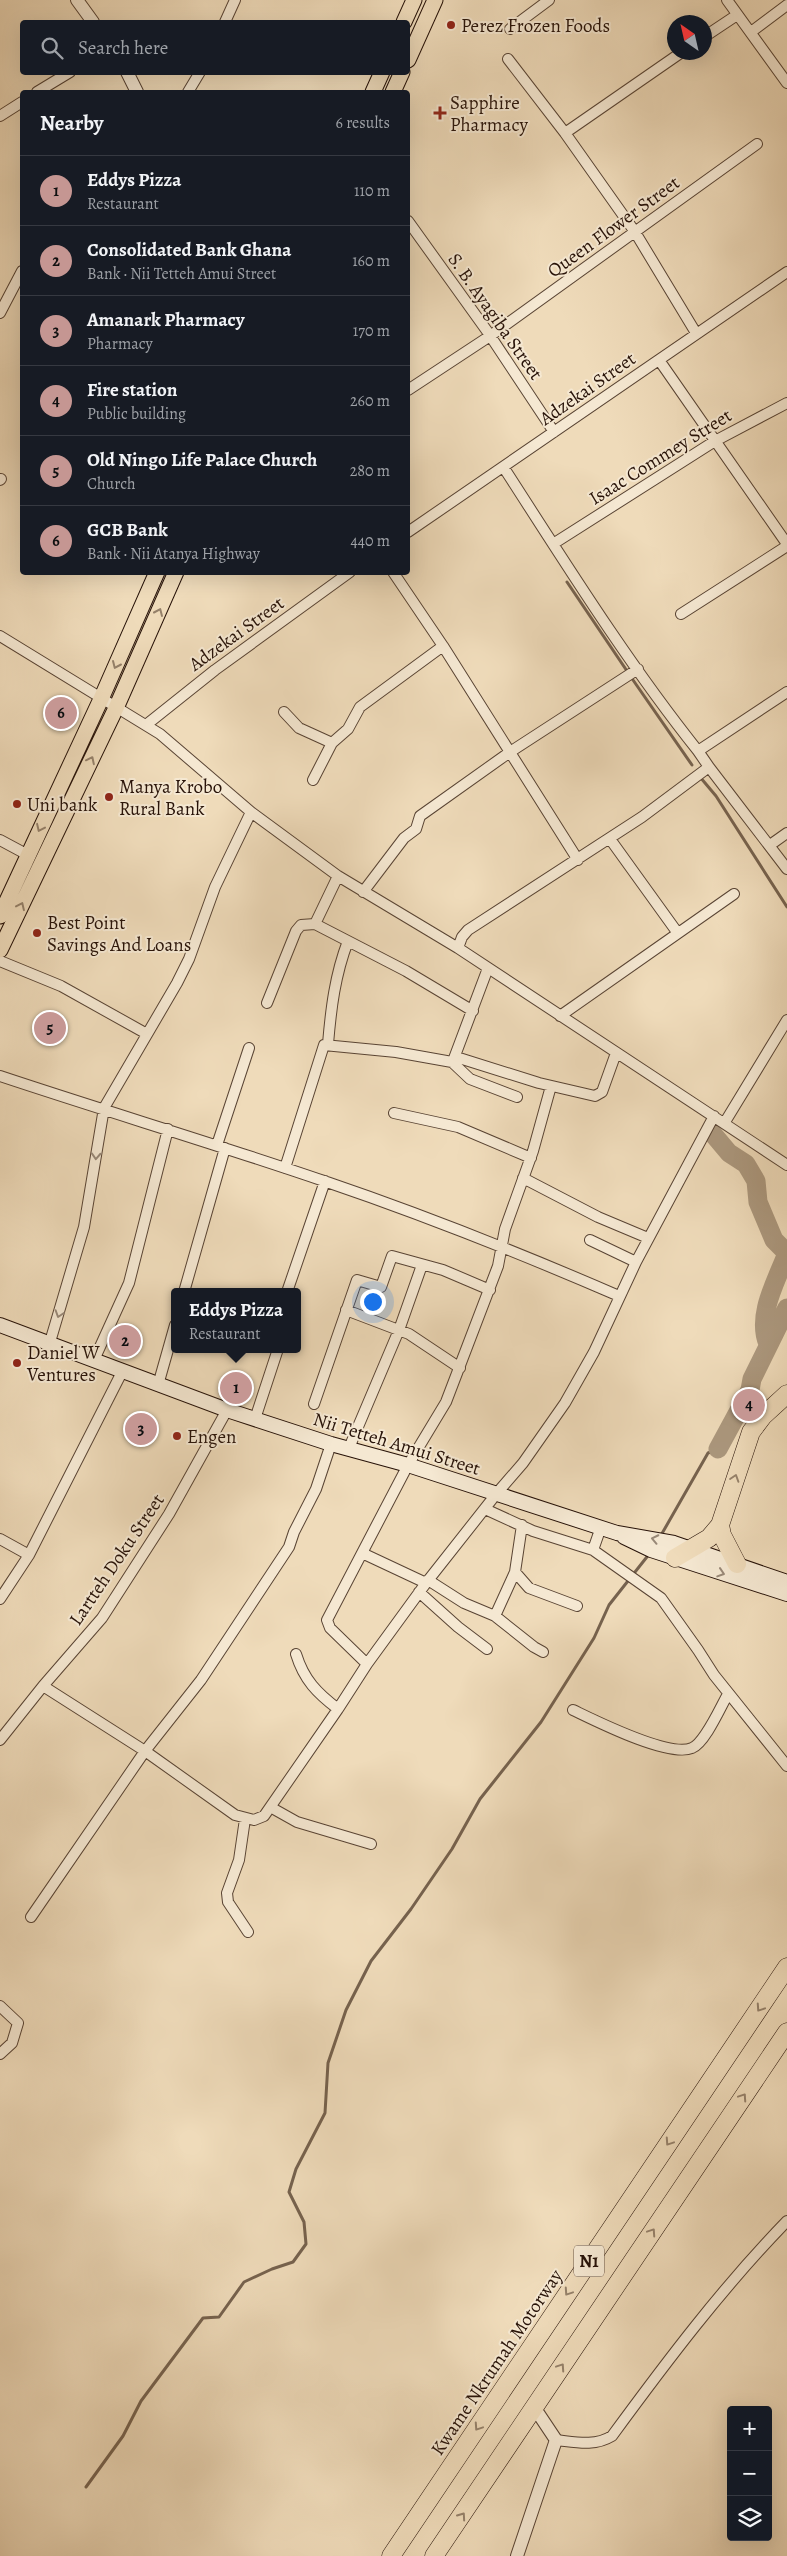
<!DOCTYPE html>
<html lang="en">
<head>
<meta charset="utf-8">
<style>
  body { margin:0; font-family:Alegreya,serif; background:#20242c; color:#f1f3f6 }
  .controls { position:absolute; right:15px; bottom:15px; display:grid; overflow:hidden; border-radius:5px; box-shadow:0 5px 20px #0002 }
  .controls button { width:45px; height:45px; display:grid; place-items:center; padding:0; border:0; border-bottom:1px solid #363941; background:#171b24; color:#f1f3f6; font:25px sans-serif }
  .compass { position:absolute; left:667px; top:15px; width:45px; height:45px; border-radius:50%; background:#171b24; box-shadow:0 5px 20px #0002; rotate:326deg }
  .you { position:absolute; left:372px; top:1301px; width:18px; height:18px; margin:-12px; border:4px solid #fff; border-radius:50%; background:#1a73e8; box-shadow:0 0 0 8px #1a73e833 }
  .badge { display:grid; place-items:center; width:32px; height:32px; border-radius:50%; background:#c59692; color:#111; font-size:16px; font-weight:700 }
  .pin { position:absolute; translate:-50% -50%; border:2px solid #fff; box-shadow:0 1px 5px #0006 }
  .popup { position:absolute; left:171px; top:1288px; width:130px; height:65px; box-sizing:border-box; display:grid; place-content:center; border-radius:5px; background:#171b24; filter:drop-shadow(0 1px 4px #0005); font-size:16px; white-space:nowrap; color:#9ea1a6 }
  .popup b { font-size:19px; color:#f1f3f6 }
  .popup::after { content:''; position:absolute; left:50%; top:100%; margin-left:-10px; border:10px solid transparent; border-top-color:#171b24 }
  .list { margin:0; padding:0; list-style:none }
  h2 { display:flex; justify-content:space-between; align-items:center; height:65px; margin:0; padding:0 20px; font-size:21px }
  h2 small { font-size:16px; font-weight:400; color:#9ea1a6 }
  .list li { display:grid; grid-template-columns:32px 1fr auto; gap:15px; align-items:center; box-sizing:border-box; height:70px; padding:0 20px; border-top:1px solid #363941 }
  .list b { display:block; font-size:19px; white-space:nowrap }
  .list p { margin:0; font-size:16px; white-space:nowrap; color:#9ea1a6 }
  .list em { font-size:16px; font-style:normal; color:#9ea1a6 }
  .icon { flex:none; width:28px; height:28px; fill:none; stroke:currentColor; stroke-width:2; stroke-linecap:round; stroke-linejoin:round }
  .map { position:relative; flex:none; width:787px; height:2556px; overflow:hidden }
  .search { position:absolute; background:#171b24; box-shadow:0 5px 20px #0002; left:20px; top:20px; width:390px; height:55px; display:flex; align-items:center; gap:12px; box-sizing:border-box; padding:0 18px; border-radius:5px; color:#9ea1a6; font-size:19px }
  .panel { position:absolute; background:#171b24; box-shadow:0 5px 20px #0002; left:20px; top:90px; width:390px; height:485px; border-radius:5px }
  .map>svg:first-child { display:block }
</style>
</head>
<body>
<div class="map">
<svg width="787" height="2556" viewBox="0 0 787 2556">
  <rect width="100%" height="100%" fill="#efdbba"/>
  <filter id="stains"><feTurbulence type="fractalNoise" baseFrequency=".004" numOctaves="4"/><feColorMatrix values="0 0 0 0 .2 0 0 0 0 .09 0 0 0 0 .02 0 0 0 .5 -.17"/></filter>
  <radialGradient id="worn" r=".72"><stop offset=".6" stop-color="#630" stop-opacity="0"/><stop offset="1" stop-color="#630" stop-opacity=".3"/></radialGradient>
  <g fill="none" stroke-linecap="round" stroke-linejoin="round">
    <path stroke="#76624e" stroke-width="3" d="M 567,582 L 627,671
      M 633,680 L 692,765
      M 700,777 L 716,796 L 787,907
      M 660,1537 L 708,1453 L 718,1449
      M 86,2487 L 123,2436 L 141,2401 L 203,2318 L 219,2317 L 244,2282 L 272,2269 L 293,2262 L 306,2244 L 304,2222 L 289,2192 L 296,2169 L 325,2113 L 328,2063 L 346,2010 L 371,1961 L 411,1909 L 452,1849 L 480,1799 L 541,1722 L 594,1638 L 609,1605 L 650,1553"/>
    <path stroke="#ab977d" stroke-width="19" d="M 713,1134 L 729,1153 L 746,1164 L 756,1181 L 758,1202 L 774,1240 L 787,1253
      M 768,1344 C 756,1315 777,1280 787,1253
      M 718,1449 L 750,1390 L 752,1379 L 787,1308"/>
    <defs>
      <path id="minor" d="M 727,0 L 787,83
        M 225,22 L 235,0
        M 510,29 L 549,0
        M 751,32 L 787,5
        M 704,37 L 737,15
        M 508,59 L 565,133 L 635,232 L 696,333
        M 37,92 L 70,72
        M 188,92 L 200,72
        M 0,116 L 22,102
        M 565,133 L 682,52
        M 408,221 L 487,331 L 554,432
        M 0,313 L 22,271
        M 659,360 L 787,544
        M 408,390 L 490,336 L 757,144
        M 504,468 C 566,564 627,662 698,751 L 787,692
        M 0,480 L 1,479
        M 408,532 L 787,272
        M 553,544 L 715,441 L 787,403
        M 681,614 L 787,546
        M 0,636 L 160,734 L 251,812 L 338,876 L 458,948 L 787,1165
        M 443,646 L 578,860
        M 284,712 L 299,728 L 332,743
        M 146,725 L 215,670 L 350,572
        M 709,767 L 787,869
        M 313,780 L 332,743 L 348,729 L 360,707 L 443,646 L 393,572
        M 610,839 L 677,932
        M 0,840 L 28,855
        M 770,845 L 787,833
        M 363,892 L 404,838 L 416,829 L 420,816 L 510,752 L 638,669
        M 315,924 L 338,876
        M 458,948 L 462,937 L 468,930 L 642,817 L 709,767 L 698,751
        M 0,961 L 61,986 L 147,1034
        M 267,1003 L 296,931 L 301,925 L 315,924 L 406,971 L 473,1011
        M 560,1016 L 734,894
        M 328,1044 C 331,1008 335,975 348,941
        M 456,1057 L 539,1083 L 595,1096 L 602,1092 L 616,1053
        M 453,1061 L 488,968
        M 0,1076 C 108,1112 216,1144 324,1181 C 424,1215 522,1254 619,1296
        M 394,1113 L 458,1127 L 531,1158
        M 725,1122 L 787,1020
        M 217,1145 L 249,1048
        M 285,1168 L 324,1045 L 396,1052 L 452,1062 L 470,1079 L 517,1097
        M 523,1178 L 598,1217 L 648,1238
        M 590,1240 L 636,1262
        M 184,1292 L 225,1148
        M 287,1292 L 325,1181
        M 346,1310 L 409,1334 L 460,1368
        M 50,1342 L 84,1227 L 104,1108 L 177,983 L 189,959 L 215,887 L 251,812
        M 94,1360 L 129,1283 L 168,1129
        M 158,1385 L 175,1325
        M 314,1404 L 357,1280 L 381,1287 L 392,1256 L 443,1270 L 490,1290
        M 255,1419 L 278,1349
        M 349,1448 L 399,1330 L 422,1265
        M 485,1509 L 533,1531 L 593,1550
        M 601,1527 L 593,1550 L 661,1598 L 698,1650 L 714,1675 L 787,1766
        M 0,1539 L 29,1555
        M 362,1553 L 327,1620 L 330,1628 L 367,1664
        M 515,1572 L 529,1588 L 577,1606
        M 428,1580 L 464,1603 L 495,1616 L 534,1647 L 543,1652
        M 426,1583 L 362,1553 L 408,1465 L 446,1402 L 498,1266 L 505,1229 L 533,1151 L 551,1086
        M 419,1592 L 458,1627 L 487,1649
        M 0,1599 L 29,1555 L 122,1372
        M 495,1616 L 515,1572 L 522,1525
        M 296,1654 C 304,1680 317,1693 338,1709
        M 43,1686 L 145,1751 L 235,1815 L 254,1820 L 264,1816 L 338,1709 L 367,1664 L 426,1583 L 497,1493 L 523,1463 L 565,1403 L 594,1352 L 636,1262 L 714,1116
        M 573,1710 C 596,1721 669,1758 692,1748 C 705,1743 721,1706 728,1694
        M 0,1740 L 43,1686 L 102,1618 L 169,1514 L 227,1410
        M 272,1808 L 297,1822 L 371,1844
        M 245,1819 L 239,1860 L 227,1893 L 228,1902 L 248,1932
        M 31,1917 L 145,1751 L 201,1680 L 289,1547 L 294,1532 L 316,1489 L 331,1444
        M 0,2006 L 18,2023 L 12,2043 L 0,2054
        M 556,2440 C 575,2442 594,2447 612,2436 C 667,2361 722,2288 787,2221"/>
      <path id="tertiary" d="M 77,0 L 93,22
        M 127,72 L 137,92
        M 517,2556 L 556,2440 L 534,2407"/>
      <path id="secondary" d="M 0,1325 L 227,1410 L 331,1444 L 408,1465 L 617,1533 L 674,1543 L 787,1582
        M 624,1537 L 651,1550 L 787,1594"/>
      <path id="primary" d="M 404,22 L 414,0
        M 408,60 L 435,0
        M 373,92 L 382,72
        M 393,92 L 402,72
        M 0,916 L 101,699 L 157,572
        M 0,950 L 116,708 L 176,572"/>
      <path id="motorway" d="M 720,1525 L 722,1535 L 737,1564
        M 675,1558 L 709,1538 L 720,1525 L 751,1432 L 763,1416 L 787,1394
        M 391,2556 L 787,1967
        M 434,2556 L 787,2032"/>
    </defs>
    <use href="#minor" stroke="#594434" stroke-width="12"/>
    <use href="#tertiary" stroke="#594434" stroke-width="14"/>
    <use href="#secondary" stroke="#271208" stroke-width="16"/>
    <use href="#primary" stroke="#271208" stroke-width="17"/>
    <use href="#motorway" stroke="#271208" stroke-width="19"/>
    <use href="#minor" stroke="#f5e8d2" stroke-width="10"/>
    <use href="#tertiary" stroke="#f5e8d2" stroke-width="12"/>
    <use href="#secondary" stroke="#f5e8d2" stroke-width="14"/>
    <use href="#primary" stroke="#efdbba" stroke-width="15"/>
    <use href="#motorway" stroke="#efdbba" stroke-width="18"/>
  </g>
  <defs><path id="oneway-chevron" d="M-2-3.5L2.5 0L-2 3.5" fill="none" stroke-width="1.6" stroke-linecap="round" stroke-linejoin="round" transform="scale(1.25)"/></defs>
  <g stroke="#95816a">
    <use href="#oneway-chevron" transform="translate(159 612) rotate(-66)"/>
    <use href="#oneway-chevron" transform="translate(116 665) rotate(114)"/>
    <use href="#oneway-chevron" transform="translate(91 760) rotate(-64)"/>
    <use href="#oneway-chevron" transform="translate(40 828) rotate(115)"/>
    <use href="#oneway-chevron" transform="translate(21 906) rotate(-65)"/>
    <use href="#oneway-chevron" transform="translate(735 1478) rotate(-72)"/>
    <use href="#oneway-chevron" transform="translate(760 2008) rotate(124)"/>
    <use href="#oneway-chevron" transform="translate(743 2097) rotate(-56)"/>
    <use href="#oneway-chevron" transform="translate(669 2142) rotate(124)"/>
    <use href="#oneway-chevron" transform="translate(652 2232) rotate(-56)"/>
    <use href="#oneway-chevron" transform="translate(568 2292) rotate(124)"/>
    <use href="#oneway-chevron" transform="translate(561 2367) rotate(-56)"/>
    <use href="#oneway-chevron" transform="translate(478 2427) rotate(124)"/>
    <use href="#oneway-chevron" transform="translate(462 2516) rotate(-55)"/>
  </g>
  <g stroke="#988877">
    <use href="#oneway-chevron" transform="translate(96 1156) rotate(93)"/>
    <use href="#oneway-chevron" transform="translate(59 1314) rotate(108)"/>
    <use href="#oneway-chevron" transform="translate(655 1539) rotate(-168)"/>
    <use href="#oneway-chevron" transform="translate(721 1573) rotate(18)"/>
  </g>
  <g fill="#8f2418" stroke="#f5e8d2" stroke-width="2">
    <circle cx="451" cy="25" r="5"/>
    <path d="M437.5 105.5h5v5h5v5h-5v5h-5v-5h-5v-5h5z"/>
    <circle cx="109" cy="797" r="5"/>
    <circle cx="17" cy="804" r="5"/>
    <circle cx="37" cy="933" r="5"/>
    <circle cx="17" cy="1363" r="5"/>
    <circle cx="177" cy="1436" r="5"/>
  </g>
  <g text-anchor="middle" stroke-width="4" stroke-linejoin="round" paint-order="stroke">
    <rect fill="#f5e8d2" stroke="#655245" stroke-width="1" x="574" y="2245.5" width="30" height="31" rx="4"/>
    <g font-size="18" font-weight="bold" fill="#271208">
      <text x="589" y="2267">N1</text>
    </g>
    <g font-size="19" fill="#271208" stroke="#f5e8d2" text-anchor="start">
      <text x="461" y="32">Perez Frozen Foods</text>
      <text x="450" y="109">Sapphire<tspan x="450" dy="22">Pharmacy</tspan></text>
      <text x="119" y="793">Manya Krobo<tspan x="119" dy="22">Rural Bank</tspan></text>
      <text x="27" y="811">Uni bank</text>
      <text x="47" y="929">Best Point<tspan x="47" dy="22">Savings And Loans</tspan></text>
      <text x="27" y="1359">Daniel W<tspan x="27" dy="22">Ventures</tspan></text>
      <text x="187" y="1443">Engen</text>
    </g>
    <g font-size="19" fill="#271208" stroke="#f5e8d2">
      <text transform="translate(613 226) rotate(-36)" y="7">Queen Flower Street</text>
      <text transform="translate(496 316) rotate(55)" y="7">S. B. Ayagiba Street</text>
      <text transform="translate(587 388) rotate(-35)" y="7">Adzekai Street</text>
      <text transform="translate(660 456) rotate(-32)" y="7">Isaac Commey Street</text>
      <text transform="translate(236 633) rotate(-36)" y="7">Adzekai Street</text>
      <text transform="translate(397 1443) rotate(17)" y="7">Nii Tetteh Amui Street</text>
      <text transform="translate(116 1559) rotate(-56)" y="7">Lartteh Doku Street</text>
      <text transform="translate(496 2362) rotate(-56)" y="7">Kwame Nkrumah Motorway</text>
    </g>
  </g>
  <rect width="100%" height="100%" filter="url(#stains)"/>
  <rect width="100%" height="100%" fill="url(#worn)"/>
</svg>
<div class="controls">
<button>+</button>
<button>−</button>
<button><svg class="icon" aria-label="layers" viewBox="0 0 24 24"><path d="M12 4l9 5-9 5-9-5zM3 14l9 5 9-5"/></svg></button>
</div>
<svg class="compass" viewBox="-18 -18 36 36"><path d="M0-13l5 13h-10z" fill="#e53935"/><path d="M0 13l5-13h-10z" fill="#9ea1a6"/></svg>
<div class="you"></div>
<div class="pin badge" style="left:236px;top:1388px">1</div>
<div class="popup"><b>Eddys Pizza</b>Restaurant</div>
<div class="pin badge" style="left:125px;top:1341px">2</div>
<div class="pin badge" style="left:141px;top:1429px">3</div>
<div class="pin badge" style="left:749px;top:1405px">4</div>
<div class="pin badge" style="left:50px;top:1028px">5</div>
<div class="pin badge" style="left:61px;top:713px">6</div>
<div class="search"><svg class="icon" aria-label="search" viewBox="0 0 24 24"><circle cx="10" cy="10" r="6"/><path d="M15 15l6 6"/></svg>Search here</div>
<section class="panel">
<h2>Nearby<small>6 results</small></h2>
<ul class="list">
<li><span class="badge">1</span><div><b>Eddys Pizza</b><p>Restaurant</p></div><em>110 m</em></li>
<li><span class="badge">2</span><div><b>Consolidated Bank Ghana</b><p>Bank · Nii Tetteh Amui Street</p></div><em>160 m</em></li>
<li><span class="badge">3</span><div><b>Amanark Pharmacy</b><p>Pharmacy</p></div><em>170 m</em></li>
<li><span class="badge">4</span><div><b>Fire station</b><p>Public building</p></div><em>260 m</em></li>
<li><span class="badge">5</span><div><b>Old Ningo Life Palace Church</b><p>Church</p></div><em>280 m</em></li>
<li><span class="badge">6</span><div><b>GCB Bank</b><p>Bank · Nii Atanya Highway</p></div><em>440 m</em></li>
</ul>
</section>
</div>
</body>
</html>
